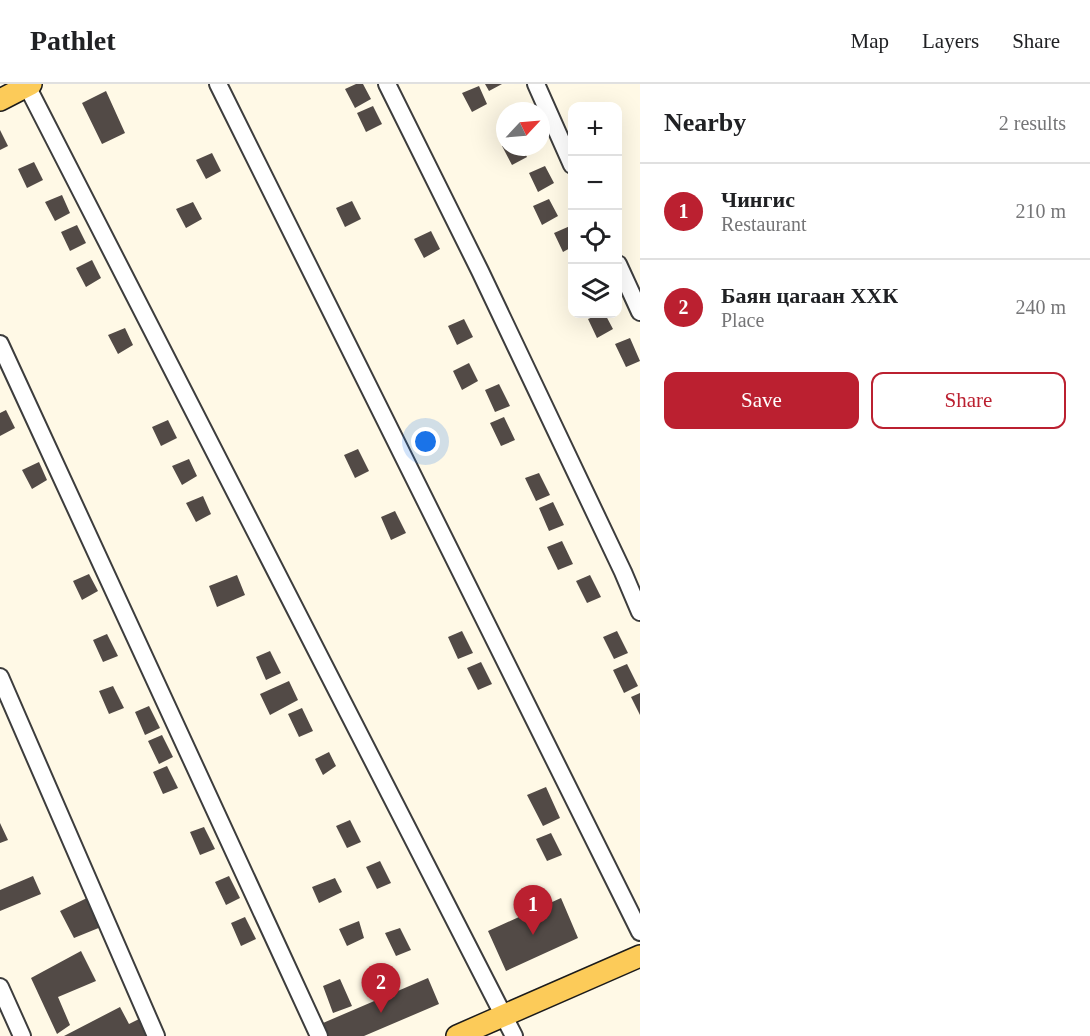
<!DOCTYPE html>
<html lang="en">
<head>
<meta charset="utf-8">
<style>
  body { margin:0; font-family:Georgia,serif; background:#f2f2f2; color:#202124 }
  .controls { position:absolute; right:18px; top:18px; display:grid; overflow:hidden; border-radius:12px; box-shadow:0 6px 24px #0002 }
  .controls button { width:54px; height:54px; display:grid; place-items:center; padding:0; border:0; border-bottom:2px solid #e0e0e0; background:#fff; color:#202124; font:30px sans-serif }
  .compass { position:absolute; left:496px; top:18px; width:54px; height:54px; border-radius:50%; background:#fff; box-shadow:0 6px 24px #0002; rotate:64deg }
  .you { position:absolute; left:426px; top:358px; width:21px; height:21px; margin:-15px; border:4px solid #fff; border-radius:50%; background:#1a73e8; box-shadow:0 0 0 9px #1a73e833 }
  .badge { display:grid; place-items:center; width:39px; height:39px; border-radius:50%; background:#bb2030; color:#fff; font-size:20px; font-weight:700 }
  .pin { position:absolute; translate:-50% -50px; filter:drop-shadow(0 2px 3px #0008) }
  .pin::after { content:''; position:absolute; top:32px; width:21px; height:18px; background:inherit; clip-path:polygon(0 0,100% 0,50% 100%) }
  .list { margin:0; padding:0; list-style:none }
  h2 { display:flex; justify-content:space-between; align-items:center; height:78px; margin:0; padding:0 24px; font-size:26px }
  h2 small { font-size:20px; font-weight:400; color:#757577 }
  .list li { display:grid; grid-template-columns:39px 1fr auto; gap:18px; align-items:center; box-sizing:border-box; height:96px; padding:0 24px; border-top:2px solid #e0e0e0 }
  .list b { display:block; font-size:22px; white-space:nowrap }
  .list p { margin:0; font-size:20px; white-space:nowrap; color:#757577 }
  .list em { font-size:20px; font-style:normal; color:#757577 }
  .actions { display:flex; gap:12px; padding:18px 24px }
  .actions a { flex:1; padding:14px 0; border:2px solid #bb2030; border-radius:12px; text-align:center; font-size:21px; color:#bb2030 }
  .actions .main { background:#bb2030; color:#fff }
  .icon { flex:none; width:33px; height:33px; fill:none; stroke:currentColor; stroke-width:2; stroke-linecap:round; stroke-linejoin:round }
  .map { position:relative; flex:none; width:640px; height:952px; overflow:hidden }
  header { display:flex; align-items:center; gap:36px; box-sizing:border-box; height:84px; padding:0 30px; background:#fff; border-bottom:2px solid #e0e0e0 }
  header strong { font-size:28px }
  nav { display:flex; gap:33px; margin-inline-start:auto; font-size:21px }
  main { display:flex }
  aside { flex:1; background:#fff }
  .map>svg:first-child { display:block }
</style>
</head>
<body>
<header>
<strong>Pathlet</strong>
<nav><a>Map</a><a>Layers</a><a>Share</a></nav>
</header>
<main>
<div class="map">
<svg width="640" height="952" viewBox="0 0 640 952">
  <rect width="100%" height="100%" fill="#fff9e6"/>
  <path fill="#524a46" d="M 356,0 L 363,0 L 371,15 L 355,24 L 345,5 Z
    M 485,0 L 502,0 L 489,7 Z
    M 479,2 L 487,20 L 472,28 L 462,9 Z
    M 106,7 L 125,49 L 102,60 L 82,19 Z
    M 373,22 L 382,40 L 366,48 L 357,29 Z
    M 0,46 L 8,62 L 0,66 Z
    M 505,61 L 505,63 L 522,63 L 527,73 L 512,81 L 502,62 Z
    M 212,69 L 221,87 L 206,95 L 196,76 Z
    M 34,78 L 43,96 L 27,104 L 18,85 Z
    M 545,82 L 554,99 L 538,108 L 529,89 Z
    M 62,111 L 70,129 L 55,137 L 45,118 Z
    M 549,115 L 558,132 L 542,141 L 533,122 Z
    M 352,117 L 361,135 L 345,143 L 336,124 Z
    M 193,118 L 202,135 L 186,144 L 176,125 Z
    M 77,141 L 86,159 L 70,167 L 61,148 Z
    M 570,142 L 572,147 L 572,163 L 563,168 L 554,149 Z
    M 431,147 L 440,165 L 424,174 L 414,155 Z
    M 92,176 L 101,194 L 86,203 L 76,184 Z
    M 600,230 L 605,230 L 613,245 L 597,254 L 588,235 Z
    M 464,235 L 473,253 L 457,261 L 448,242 Z
    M 125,244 L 133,261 L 118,270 L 108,251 Z
    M 630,254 L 640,277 L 626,283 L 615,260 Z
    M 469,279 L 478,297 L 462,306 L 453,287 Z
    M 499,300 L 510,322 L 495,328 L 485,306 Z
    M 6,326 L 15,344 L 0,352 L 0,329 Z
    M 504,333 L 515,356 L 501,362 L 490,339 Z
    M 168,336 L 177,354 L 161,362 L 152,343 Z
    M 358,365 L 369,387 L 355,394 L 344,371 Z
    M 189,375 L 197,392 L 182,401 L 172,382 Z
    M 39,378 L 47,396 L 32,405 L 22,386 Z
    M 539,389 L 550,411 L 536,417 L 525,394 Z
    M 203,412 L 211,430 L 196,438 L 186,419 Z
    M 553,418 L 564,441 L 549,447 L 539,424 Z
    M 395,427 L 406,449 L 391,456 L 381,433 Z
    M 562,457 L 573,480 L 558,486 L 547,463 Z
    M 89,490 L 98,507 L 82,516 L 73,497 Z
    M 237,491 L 245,511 L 217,523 L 209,502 Z
    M 590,491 L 601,513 L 587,519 L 576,497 Z
    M 462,547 L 473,569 L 458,575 L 448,553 Z
    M 617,547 L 628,569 L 614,575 L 603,553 Z
    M 107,550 L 118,572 L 103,578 L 93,556 Z
    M 270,567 L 281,589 L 266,596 L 256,573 Z
    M 481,578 L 492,600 L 478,606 L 467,584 Z
    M 627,580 L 638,602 L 624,609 L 613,586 Z
    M 289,597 L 298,616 L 270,631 L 260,610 Z
    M 113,602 L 124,624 L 109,630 L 99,607 Z
    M 640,609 L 640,631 L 631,613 Z
    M 149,622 L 160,644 L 145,651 L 135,628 Z
    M 302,624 L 313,647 L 299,653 L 288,630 Z
    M 162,651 L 173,673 L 159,680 L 148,657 Z
    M 329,668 L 336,682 L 323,691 L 315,675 Z
    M 167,682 L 178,704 L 163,710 L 153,688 Z
    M 546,703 L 560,734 L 543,742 L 527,711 Z
    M 350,736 L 361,758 L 347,764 L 336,742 Z
    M 0,739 L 8,756 L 0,759 Z
    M 204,743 L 215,765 L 200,771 L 190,748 Z
    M 551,749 L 562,771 L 547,777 L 536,755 Z
    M 380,777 L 391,799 L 377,805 L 366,783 Z
    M 33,792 L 41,810 L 0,827 L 0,806 Z
    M 229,792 L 240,814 L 226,821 L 215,798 Z
    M 335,794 L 342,808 L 319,819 L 312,803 Z
    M 87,814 L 101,843 L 74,854 L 60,827 Z
    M 561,814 L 578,854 L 506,887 L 488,847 Z
    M 245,833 L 256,855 L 241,862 L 231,839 Z
    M 359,837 L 364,854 L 347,862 L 339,845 Z
    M 400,844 L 411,866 L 396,872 L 385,849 Z
    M 81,867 L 96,897 L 58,913 L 70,941 L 57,950 L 31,894 Z
    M 428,894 L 439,920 L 364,952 L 329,952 L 323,939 Z
    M 340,895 L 352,922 L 333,929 L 323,902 Z
    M 120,923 L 129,940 L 147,931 L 152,952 L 64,952 Z"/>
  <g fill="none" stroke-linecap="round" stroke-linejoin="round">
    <defs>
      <path id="minor" d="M 26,0 L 514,952
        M 218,0 L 640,848
        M 387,0 L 480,187 L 623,488 L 640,528
        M 536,0 L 572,81
        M 618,180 L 640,228
        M 0,260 L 319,952
        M 0,593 L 156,952
        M 0,903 L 22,952"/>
      <path id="major" d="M 0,16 L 31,0
        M 457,952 L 640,872"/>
    </defs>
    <use href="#minor" stroke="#3d3d3d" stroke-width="20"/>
    <use href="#major" stroke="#1b1b1b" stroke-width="24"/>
    <use href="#minor" stroke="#fff" stroke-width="16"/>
    <use href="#major" stroke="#fccb59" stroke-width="21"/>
  </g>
</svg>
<div class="controls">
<button>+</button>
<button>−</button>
<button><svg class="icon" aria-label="locate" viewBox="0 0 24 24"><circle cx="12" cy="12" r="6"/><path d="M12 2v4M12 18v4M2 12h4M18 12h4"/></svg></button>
<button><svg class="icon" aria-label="layers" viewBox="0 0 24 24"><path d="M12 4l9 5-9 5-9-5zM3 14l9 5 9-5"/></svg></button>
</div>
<svg class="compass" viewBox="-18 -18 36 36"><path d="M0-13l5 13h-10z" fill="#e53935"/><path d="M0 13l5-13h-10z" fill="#757577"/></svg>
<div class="you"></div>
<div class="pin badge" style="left:533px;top:851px">1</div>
<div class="pin badge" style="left:381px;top:929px">2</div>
</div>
<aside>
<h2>Nearby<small>2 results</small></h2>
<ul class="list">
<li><span class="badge">1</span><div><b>Чингис</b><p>Restaurant</p></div><em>210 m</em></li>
<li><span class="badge">2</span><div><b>Баян цагаан ХХК</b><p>Place</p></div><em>240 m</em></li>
</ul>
<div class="actions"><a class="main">Save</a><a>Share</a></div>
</aside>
</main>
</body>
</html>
